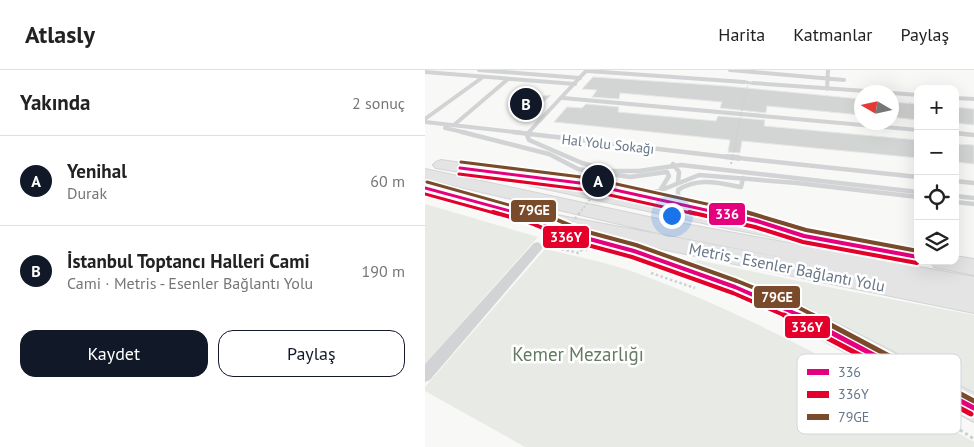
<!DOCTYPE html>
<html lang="tr">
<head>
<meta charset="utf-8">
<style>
  body { margin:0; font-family:"PT Sans",sans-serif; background:#f2f2f2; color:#222 }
  .controls { position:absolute; right:15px; top:15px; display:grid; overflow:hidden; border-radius:10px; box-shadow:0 5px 20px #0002 }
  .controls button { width:45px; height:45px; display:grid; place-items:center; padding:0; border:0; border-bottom:1px solid #e0e0e0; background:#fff; color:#222; font:25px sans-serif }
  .compass { position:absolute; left:429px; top:15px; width:45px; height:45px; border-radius:50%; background:#fff; box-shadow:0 5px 20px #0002; rotate:279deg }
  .you { position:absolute; left:246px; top:145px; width:18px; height:18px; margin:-12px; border:4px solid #fff; border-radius:50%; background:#1a73e8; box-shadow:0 0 0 8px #1a73e833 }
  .badge { display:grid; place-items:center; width:32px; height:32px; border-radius:50%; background:#111827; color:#fff; font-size:16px; font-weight:700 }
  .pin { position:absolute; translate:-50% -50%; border:2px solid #fff; box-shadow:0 1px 5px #0006 }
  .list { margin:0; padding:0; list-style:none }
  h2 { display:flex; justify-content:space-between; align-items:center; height:65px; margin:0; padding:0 20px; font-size:21px }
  h2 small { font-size:16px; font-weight:400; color:#767676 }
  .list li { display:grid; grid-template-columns:32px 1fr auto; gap:15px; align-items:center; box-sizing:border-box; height:90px; padding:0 20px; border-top:1px solid #e0e0e0 }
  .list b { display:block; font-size:19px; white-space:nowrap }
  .list p { margin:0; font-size:16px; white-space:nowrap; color:#767676 }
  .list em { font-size:16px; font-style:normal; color:#767676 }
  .actions { display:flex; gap:10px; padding:15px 20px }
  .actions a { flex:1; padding:11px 0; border:1px solid #111827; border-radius:15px; text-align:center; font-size:18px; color:#111827 }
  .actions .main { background:#111827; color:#fff }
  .icon { flex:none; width:28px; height:28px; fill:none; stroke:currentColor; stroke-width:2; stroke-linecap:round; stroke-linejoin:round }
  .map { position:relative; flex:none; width:549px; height:377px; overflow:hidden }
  header { display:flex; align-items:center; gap:30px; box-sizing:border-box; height:70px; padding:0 25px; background:#fff; border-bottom:1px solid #e0e0e0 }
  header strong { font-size:24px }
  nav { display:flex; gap:28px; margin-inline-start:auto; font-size:18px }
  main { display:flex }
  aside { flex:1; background:#fff }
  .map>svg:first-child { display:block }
</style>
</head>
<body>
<header>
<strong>Atlasly</strong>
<nav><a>Harita</a><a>Katmanlar</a><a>Paylaş</a></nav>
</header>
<main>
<aside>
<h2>Yakında<small>2 sonuç</small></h2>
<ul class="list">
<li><span class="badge">A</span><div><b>Yenihal</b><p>Durak</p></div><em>60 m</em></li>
<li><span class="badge">B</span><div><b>İstanbul Toptancı Halleri Cami</b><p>Cami · Metris - Esenler Bağlantı Yolu</p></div><em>190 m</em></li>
</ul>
<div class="actions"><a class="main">Kaydet</a><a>Paylaş</a></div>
</aside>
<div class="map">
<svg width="549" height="377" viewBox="0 0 549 377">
  <rect width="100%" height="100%" fill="#f8f8f7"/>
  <path fill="#e8ebe5" d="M 0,134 L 113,167 L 0,294 Z
    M 120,179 C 150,186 180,192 209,202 C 329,246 439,308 549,372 L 549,377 L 100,377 L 0,321 L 0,317 Z
    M 272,190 L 408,218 L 549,245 L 549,324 L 403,248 L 271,192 Z"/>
  <path fill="#d3d4d4" stroke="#e8e8e6" d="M 168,7 L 301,16 L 436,29 L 436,45 L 342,36 L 341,43 L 295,38 L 297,32 L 195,23 L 194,29 L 167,27 L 172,20 L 157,19 Z
    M 126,25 L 113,37 L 104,41 L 86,41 L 86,30 Z
    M 466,32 L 493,34 L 493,50 L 466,47 Z
    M 161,34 L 194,37 L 193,42 L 291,51 L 293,46 L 340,50 L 339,56 L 493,70 L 493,88 L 317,71 L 315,83 L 303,82 L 305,70 L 129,52 L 142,37 L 157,38 Z
    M 530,37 L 549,39 L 549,55 L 530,53 Z
    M 530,74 L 549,75 L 549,94 L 530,92 Z"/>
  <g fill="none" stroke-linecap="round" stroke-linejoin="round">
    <defs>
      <path id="highway" d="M 16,90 L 70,98 L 296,145 L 493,179 L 493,191 L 501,191 L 493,195 L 296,157 L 70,108 L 11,98 L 8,95 L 11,92 Z
        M 0,99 L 233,149 L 549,207 L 549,243 L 197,171 L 268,192 L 364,229 L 549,323 L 549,352 L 348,243 L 255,204 L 166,176 L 163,171 L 169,165 L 105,152 L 0,123 L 0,113 L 105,140 L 386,193 L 233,163 L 0,109 Z
        M 530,186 L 549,189 L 549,205 L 509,197 L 506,191 L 530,191 Z"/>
    </defs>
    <use href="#highway" stroke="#d3d4d6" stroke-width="2"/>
    <path stroke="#cecfd1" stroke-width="1" stroke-dasharray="1 1" stroke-linecap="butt" d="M 485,32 L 493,49"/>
    <path stroke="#cecfd1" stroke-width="2.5" stroke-dasharray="2.5 2.5" stroke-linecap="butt" d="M 132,173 L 162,180
      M 122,176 L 154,183 L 157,179
      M 226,203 L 270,218"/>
    <path stroke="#cecfd1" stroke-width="3" stroke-dasharray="3 3" stroke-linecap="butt" d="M 470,317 L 549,369"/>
    <path stroke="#d2d3d4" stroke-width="4" d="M 54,0 L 155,8
      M 305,0 L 419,10
      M 163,1 L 319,12
      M 0,2 L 150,14
      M 328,13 L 455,22
      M 402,19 L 403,0
      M 467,23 L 493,25
      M 138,28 L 493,60
      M 530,28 L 549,29
      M 0,49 L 58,7
      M 0,52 L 99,63
      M 29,55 L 83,9
      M 20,58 L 42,63
      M 103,63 L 160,2 L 164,0
      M 530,63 L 534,63"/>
    <path stroke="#d2d3d4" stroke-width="4.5" d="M 37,62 L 124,84 L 153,99 L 205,107 L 242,102 L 244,106 L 236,119
      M 88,62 L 302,87
      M 530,63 L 549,65
      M 102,65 L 104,70 L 157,93 L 185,101 L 214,101 L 256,95 L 493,122
      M 102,65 L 105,62
      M 314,88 L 493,107
      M 248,94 L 254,102 L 253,112
      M 530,111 L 549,113
      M 204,123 L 234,121 L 274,105 L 372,113 L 493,127
      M 530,126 L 549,128
      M 530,132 L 549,134
      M 258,134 L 253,126 L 253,120 C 274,107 293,113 316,117 L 318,108"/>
    <path fill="#d2d3d4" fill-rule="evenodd" d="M 319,10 L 331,13 L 328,15 L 317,13 L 317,11 Z
      M 302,84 L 314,85 L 318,88 L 314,91 L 299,89 L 299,85 Z
      M 113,172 L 118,176 L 117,179 L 5,310 L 0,312 L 0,294 L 109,173 Z"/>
    <use href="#highway" fill="#e4e4e5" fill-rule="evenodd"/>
    <path stroke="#cecfd1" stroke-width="1" stroke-dasharray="1 1" stroke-linecap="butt" d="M 312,63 L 323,13"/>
    <path stroke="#cecfd1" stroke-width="2" stroke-dasharray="2 2" stroke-linecap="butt" d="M 306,94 L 313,62
      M 154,144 L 180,109"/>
    <path stroke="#cecfd1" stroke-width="2.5" stroke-dasharray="2.5 2.5" stroke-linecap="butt" d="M 132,173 L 155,142"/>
    <defs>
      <path id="bus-1-far2" d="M 35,98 L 163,114 L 299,144
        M 0,118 L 96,144"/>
      <path id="bus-1-far1" d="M 92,142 L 157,167 L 209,181 L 310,217 L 376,246
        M 293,142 L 332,151 L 379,166 L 493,187"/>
      <path id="bus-1" d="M 373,245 L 549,338"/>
      <path id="bus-2-far2" d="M 34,104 L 162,120 L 270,144
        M 0,124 L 73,144"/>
      <path id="bus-2-far1" d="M 68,142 L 103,152 L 155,173 L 207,187 L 308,223 L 361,246
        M 264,142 L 330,157 L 378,172 L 492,193"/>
      <path id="bus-2" d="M 359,245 L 546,344"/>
      <path id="bus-3-far2" d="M 36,92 L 164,108 L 327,144
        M 2,112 L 116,144"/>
      <path id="bus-3-far1" d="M 113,142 L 159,161 L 211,175 L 312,211 L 359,230 L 390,246
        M 321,142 L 381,160 L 493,181"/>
      <path id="bus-3" d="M 387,245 L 549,331"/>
    </defs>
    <use href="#bus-1-far2" stroke="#fff" stroke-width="6"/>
    <use href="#bus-1-far1" stroke="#fff" stroke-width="8"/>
    <use href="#bus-1" stroke="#fff" stroke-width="9"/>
    <use href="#bus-2-far2" stroke="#fff" stroke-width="6"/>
    <use href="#bus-2-far1" stroke="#fff" stroke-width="8"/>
    <use href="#bus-2" stroke="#fff" stroke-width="9"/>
    <use href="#bus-3-far2" stroke="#fff" stroke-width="6"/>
    <use href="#bus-3-far1" stroke="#fff" stroke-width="8"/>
    <use href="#bus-3" stroke="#fff" stroke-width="9"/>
    <use href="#bus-1-far2" stroke="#e5007d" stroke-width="3"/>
    <use href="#bus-1-far1" stroke="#e5007d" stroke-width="4"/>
    <use href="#bus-1" stroke="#e5007d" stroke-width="5"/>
    <use href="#bus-2-far2" stroke="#e4002b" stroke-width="3"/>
    <use href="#bus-2-far1" stroke="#e4002b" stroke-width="4"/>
    <use href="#bus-2" stroke="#e4002b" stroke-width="5"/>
    <use href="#bus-3-far2" stroke="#7a4b2a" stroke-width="3"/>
    <use href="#bus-3-far1" stroke="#7a4b2a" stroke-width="4"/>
    <use href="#bus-3" stroke="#7a4b2a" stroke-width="5"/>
  </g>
  <g text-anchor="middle" stroke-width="5" stroke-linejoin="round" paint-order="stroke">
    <g font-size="14" fill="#667689" stroke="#fff">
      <text transform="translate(183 74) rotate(6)" y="5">Hal Yolu Sokağı</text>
    </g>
    <g font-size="16" fill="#667689" stroke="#fff">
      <text transform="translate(362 197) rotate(11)" y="6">Metris - Esenler Bağlantı Yolu</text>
    </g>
    <g font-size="19" fill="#647a61" stroke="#fff">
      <text x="153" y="291">Kemer Mezarlığı</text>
    </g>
  </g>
  <rect x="372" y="284" width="164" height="80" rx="8" fill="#fff" stroke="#d1d6dc" stroke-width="1"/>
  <rect x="382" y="299" width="22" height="6" fill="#e5007d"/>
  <rect x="382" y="321" width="22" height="7" fill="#e4002b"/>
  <rect x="382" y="344" width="22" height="6" fill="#7a4b2a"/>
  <g font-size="14" fill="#667689">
    <text x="413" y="307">336</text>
    <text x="413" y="329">336Y</text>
    <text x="413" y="352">79GE</text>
  </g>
  <g stroke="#fff" stroke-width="2">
    <rect x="85" y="129" width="47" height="24" rx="5" fill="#7a4b2a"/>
    <rect x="283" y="132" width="38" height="24" rx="5" fill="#e5007d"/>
    <rect x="117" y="155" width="48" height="24" rx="5" fill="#e4002b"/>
    <rect x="328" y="215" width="48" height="24" rx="5" fill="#7a4b2a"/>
    <rect x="359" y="245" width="47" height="24" rx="5" fill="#e4002b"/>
  </g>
  <g font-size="14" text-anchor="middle" font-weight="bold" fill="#fff">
    <text x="109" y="145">79GE</text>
    <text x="302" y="149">336</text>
    <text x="141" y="172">336Y</text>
    <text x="352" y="232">79GE</text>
    <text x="382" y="262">336Y</text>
  </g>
</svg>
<div class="controls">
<button>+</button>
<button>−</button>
<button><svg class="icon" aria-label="locate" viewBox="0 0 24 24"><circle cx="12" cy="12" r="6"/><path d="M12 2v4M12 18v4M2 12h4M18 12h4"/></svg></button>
<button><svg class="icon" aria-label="layers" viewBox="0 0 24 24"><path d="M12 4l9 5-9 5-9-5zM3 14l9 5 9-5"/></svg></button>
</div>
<svg class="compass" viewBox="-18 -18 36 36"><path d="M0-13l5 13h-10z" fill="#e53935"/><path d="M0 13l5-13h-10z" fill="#767676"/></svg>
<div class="you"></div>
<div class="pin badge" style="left:173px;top:111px">A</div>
<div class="pin badge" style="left:101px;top:34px">B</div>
</div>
</main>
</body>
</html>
